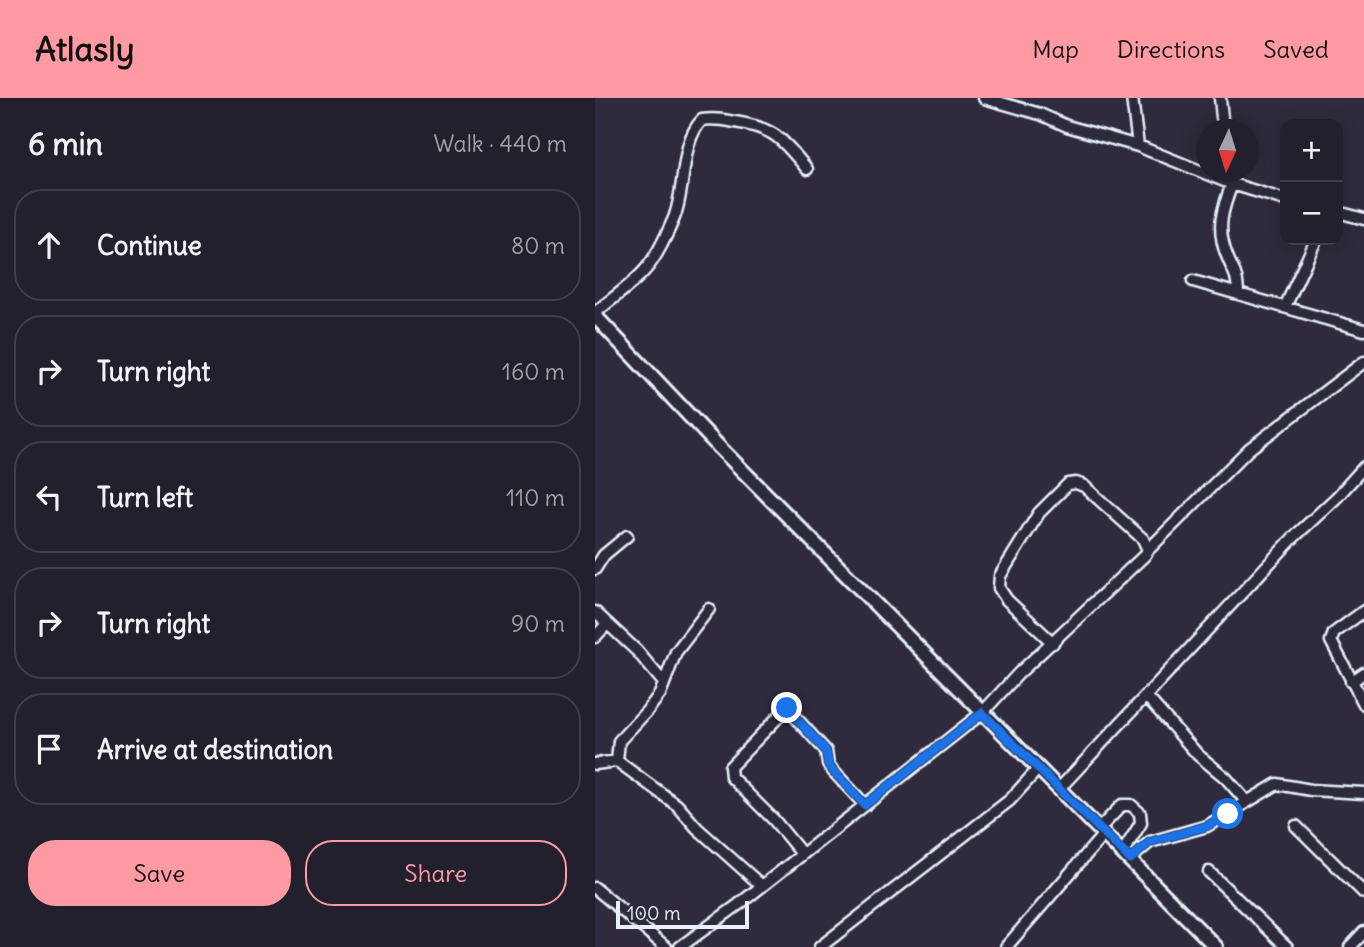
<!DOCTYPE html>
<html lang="en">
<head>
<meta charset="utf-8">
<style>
  body { margin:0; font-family:Delius,sans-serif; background:#2b2836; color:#f1f3f6 }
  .controls { position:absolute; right:21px; top:21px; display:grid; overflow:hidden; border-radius:14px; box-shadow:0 4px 18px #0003 }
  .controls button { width:63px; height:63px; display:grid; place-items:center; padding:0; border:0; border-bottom:2px solid #403e4a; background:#23202e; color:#f1f3f6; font:35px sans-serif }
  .compass { position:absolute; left:601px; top:21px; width:63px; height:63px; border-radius:50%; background:#23202e; box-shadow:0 4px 18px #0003; rotate:184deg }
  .scale { position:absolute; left:21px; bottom:18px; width:133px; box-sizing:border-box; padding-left:7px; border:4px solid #e8f1f8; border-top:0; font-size:19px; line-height:24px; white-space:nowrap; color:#e8f1f8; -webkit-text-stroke:5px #2f2a3d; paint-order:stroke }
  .stop { position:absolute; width:21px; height:21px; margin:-16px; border:5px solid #1a73e8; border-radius:50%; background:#fff }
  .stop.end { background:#1a73e8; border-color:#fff; box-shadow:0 2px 7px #0008 }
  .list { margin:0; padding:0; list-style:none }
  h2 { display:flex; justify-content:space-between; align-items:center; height:91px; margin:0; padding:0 28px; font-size:30px }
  h2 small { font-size:23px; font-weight:400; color:#a3a3aa }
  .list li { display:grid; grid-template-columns:46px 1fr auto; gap:21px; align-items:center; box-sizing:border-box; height:112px; margin:0 14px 14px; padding:0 14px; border:2px solid #403e4a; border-radius:28px }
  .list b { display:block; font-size:26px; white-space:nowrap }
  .list em { font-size:23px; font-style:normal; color:#a3a3aa }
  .actions { display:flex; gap:14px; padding:21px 28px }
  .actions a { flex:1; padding:16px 0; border:2px solid #ff9aa2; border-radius:28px; text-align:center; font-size:24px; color:#ff9aa2 }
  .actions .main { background:#ff9aa2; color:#111 }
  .icon { flex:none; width:38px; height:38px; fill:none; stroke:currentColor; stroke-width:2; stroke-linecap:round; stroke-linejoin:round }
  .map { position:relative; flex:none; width:769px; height:849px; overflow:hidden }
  header { display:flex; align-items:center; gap:42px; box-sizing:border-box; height:98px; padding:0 35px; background:#ff9aa2; color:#111 }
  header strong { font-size:33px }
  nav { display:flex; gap:38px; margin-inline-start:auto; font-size:24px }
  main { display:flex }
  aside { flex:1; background:#23202e }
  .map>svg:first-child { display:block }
</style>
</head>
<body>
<header>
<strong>Atlasly</strong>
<nav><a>Map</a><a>Directions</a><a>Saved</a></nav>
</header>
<main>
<aside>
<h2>6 min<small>Walk · 440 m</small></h2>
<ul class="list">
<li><svg class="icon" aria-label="ahead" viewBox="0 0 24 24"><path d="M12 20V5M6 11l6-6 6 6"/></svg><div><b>Continue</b></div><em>80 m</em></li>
<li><svg class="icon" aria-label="right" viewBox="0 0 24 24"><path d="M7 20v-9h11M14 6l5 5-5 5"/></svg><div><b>Turn right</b></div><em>160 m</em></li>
<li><svg class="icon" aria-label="left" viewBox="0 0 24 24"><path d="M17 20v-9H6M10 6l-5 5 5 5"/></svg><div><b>Turn left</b></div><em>110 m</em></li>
<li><svg class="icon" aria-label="right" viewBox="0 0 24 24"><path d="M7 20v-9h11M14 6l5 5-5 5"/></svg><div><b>Turn right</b></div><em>90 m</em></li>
<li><svg class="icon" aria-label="arrive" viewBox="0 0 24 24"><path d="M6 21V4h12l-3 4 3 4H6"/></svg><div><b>Arrive at destination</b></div></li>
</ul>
<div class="actions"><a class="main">Save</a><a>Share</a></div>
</aside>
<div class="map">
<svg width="769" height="849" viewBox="0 0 769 849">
  <rect width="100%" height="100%" fill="#2f2a3d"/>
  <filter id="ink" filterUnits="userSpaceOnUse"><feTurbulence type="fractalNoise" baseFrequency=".0143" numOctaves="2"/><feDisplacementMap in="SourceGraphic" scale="14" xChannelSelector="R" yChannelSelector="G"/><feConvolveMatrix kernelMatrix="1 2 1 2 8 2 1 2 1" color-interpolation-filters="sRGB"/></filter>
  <g filter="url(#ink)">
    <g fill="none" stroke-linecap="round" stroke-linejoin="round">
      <defs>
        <path id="minor" d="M 389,0 L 445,16 L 472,28 L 543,48 L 637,86 L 690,102
          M 537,0 L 543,48
          M 625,0 L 627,20
          M 637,86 C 627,112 621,130 632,158 C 639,176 642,174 643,195
          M 743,114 L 769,121
          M 598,183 L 769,232
          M 690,209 L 721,142
          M 0,215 C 16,201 36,188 50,172 C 62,159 72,136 79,120 C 91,90 85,44 107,22 C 119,20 129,22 140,24 C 180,30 187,41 212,71
          M 553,452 L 654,351 L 769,264
          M 0,471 L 9,457 L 32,438
          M 769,513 L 739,535 L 736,543 L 769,606
          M 0,514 L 42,553 L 69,585
          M 0,539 L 12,526
          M 756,584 L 769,575
          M 551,598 L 603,657 L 631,680 L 651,703
          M 22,663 L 24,643 L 52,613 L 65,596 L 81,554 L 114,511
          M 0,666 L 22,663 L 82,707 L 102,730 L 167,788
          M 464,691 L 698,440 L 742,399 L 769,369
          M 701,728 L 769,795
          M 504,731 L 527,707 L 536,707 L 545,715 L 546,725 L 528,754
          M 207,756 L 179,722 L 136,679 L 135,669 L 192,610 L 231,653 L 233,666 L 238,673 L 270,707
          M 535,761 L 555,744 L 612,728 L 682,686 L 716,692 L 769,695
          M 614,774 L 692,849
          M 0,790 L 71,849
          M 85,849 L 143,807 L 387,615 L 423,576 L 550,457 L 553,452 L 548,441 L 489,388 L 481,385 L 473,386 L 444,415 L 405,478 L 404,490 L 412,502 L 458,545
          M 225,849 L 415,702 L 443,671
          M 411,849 L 509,736
          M 755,849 L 769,834"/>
        <path id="major" d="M 0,218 L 125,350 L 621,849"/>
      </defs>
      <use href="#minor" stroke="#e8f1f8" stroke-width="15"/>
      <use href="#major" stroke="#e8f1f8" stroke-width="18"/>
      <use href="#minor" stroke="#2f2a3d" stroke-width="10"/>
      <use href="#major" stroke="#2f2a3d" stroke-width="12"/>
    </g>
  </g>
  <g fill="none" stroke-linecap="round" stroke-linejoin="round" filter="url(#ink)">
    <path stroke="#1a73e8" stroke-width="9" d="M 192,610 L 231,653 L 233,666 L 238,673 L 270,707 L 387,615 L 535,761 L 555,744 L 612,728 L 633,716"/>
  </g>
</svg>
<div class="controls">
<button>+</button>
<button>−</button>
</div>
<svg class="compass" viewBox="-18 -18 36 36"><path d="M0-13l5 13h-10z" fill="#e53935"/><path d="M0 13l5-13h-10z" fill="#a3a3aa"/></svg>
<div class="scale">100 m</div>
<div class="stop" style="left:633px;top:716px"></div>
<div class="stop end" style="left:192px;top:610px"></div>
</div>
</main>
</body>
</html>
